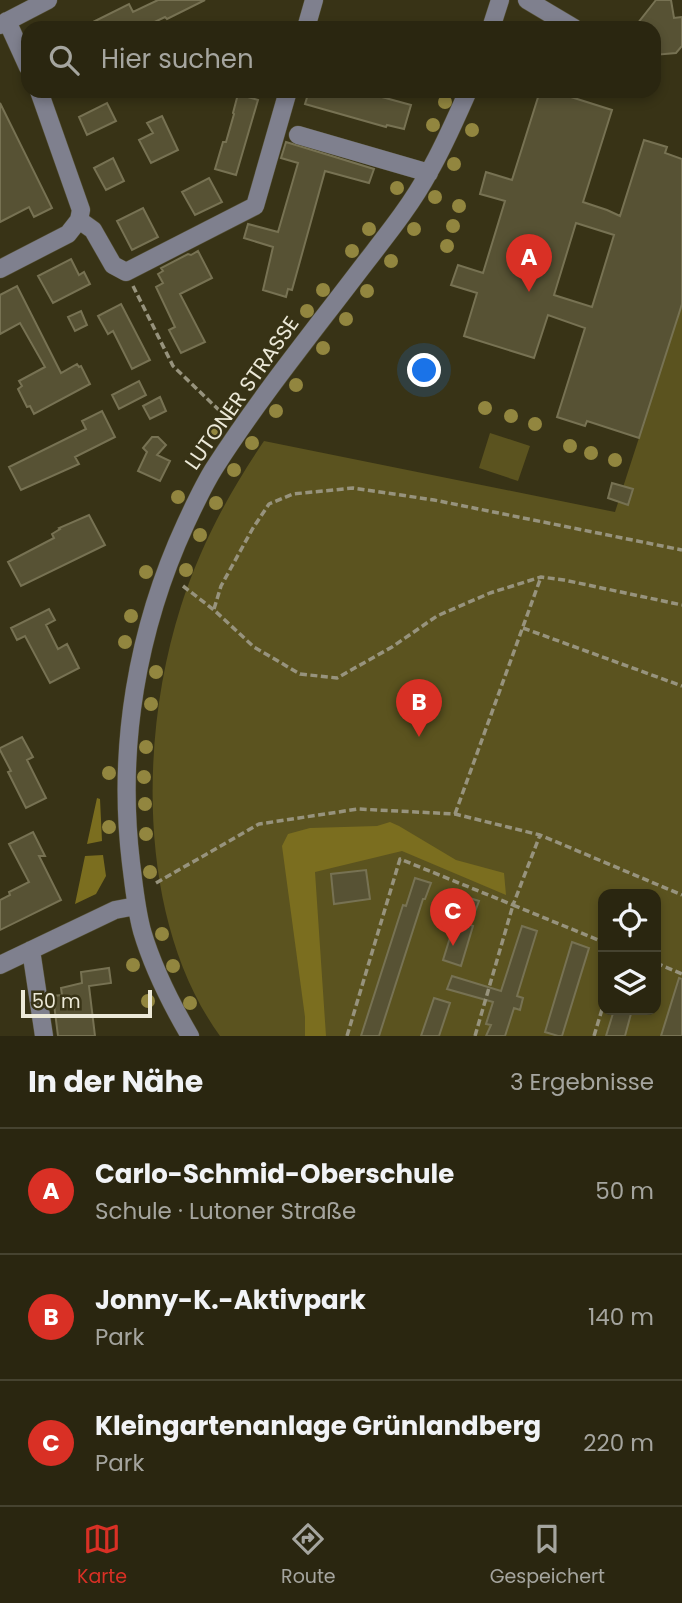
<!DOCTYPE html>
<html lang="de">
<head>
<meta charset="utf-8">
<style>
  body { margin:0; font-family:Poppins,sans-serif; background:#36321e; color:#f1f3f6 }
  .controls { position:absolute; right:21px; bottom:21px; display:grid; overflow:hidden; border-radius:14px; box-shadow:0 4px 10px #0003 }
  .controls button { width:63px; height:63px; display:grid; place-items:center; padding:0; border:0; border-bottom:2px solid #464330; background:#2a2610; color:#f1f3f6; font:35px sans-serif }
  .scale { position:absolute; left:21px; bottom:18px; width:131px; box-sizing:border-box; padding-left:7px; border:4px solid #ece9d8; border-top:0; font-size:19px; line-height:24px; white-space:nowrap; color:#ece9d8; -webkit-text-stroke:5px #383316; paint-order:stroke }
  .you { position:absolute; left:425px; top:371px; width:24px; height:24px; margin:-18px; border:5px solid #fff; border-radius:50%; background:#1a73e8; box-shadow:0 0 0 10px #1a73e833 }
  .badge { display:grid; place-items:center; width:46px; height:46px; border-radius:50%; background:#d93025; color:#fff; font-size:23px; font-weight:700 }
  .pin { position:absolute; translate:-50% -58px; filter:drop-shadow(0 2px 4px #0008) }
  .pin::after { content:''; position:absolute; top:37px; width:24px; height:21px; background:inherit; clip-path:polygon(0 0,100% 0,50% 100%) }
  .list { margin:0; padding:0; list-style:none }
  h2 { display:flex; justify-content:space-between; align-items:center; height:91px; margin:0; padding:0 28px; font-size:30px }
  h2 small { font-size:23px; font-weight:400; color:#a5a59f }
  .list li { display:grid; grid-template-columns:46px 1fr auto; gap:21px; align-items:center; box-sizing:border-box; height:126px; padding:0 28px; border-top:2px solid #464330 }
  .list b { display:block; font-size:26px; white-space:nowrap }
  .list p { margin:0; font-size:23px; white-space:nowrap; color:#a5a59f }
  .list em { font-size:23px; font-style:normal; color:#a5a59f }
  .icon { flex:none; width:38px; height:38px; fill:none; stroke:currentColor; stroke-width:2; stroke-linecap:round; stroke-linejoin:round }
  .map { position:relative; flex:none; width:682px; height:1036px; overflow:hidden }
  .search { position:absolute; background:#2a2610; box-shadow:0 4px 10px #0003; left:21px; right:21px; top:21px; height:77px; display:flex; align-items:center; gap:18px; box-sizing:border-box; padding:0 24px; border-radius:21px; color:#a5a59f; font-size:26px }
  .sheet { height:469px; background:#2a2610 }
  nav { display:flex; justify-content:space-around; align-items:center; box-sizing:border-box; height:98px; border-top:2px solid #464330; background:#2a2610; font-size:19px; color:#a5a59f }
  nav a { display:grid; justify-items:center; gap:4px }
  nav .on { color:#d93025 }
  .map>svg:first-child { display:block }
</style>
</head>
<body>
<div class="map">
<svg width="682" height="1036" viewBox="0 0 682 1036">
  <rect width="100%" height="100%" fill="#383316"/>
  <path fill="#5b531f" fill-rule="evenodd" d="M 681,308 L 682,308 L 682,1036 L 220,1036 C 137,921 139,737 181,606 C 200,547 229,492 264,441 L 615,512 ZM 603,894 L 656,894 L 656,1010 L 603,1010 Z
    M 490,433 L 530,446 L 518,481 L 479,468 Z"/>
  <path fill="#7b6e1f" d="M 97,798 L 100,799 L 102,841 L 87,844 Z
    M 390,822 L 399,826 L 456,860 L 504,873 L 506,895 L 402,851 L 315,872 L 326,1036 L 305,1036 L 305,1017 L 282,846 L 288,834 L 310,828 L 377,826 Z
    M 103,855 L 106,876 L 96,894 L 75,904 L 85,856 Z"/>
  <path fill="#575234" stroke="#777253" stroke-width="2" fill-rule="evenodd" d="M 158,0 L 205,0 L 167,19 L 165,17 L 142,28 L 81,28 L 129,4 L 133,12 Z
    M 656,0 L 671,0 L 674,18 L 682,17 L 682,46 L 676,53 L 654,55 L 654,28 L 634,28 Z
    M 309,91 L 360,91 L 411,105 L 404,129 L 387,125 L 386,127 L 305,104 Z
    M 540,91 L 552,91 L 612,110 L 583,202 L 607,210 L 620,216 L 644,140 L 667,147 L 665,153 L 682,159 L 682,304 L 639,438 L 587,421 L 585,426 L 557,417 L 585,328 L 548,315 L 534,358 L 464,336 L 477,293 L 451,285 L 458,265 L 483,273 L 505,201 L 480,194 L 486,172 L 512,180 ZM 576,223 L 614,235 L 592,307 L 554,295 Z
    M 238,94 L 258,100 L 236,175 L 215,169 L 223,142 L 226,142 L 234,114 L 233,113 Z
    M 0,103 L 52,208 L 34,217 L 29,207 L 0,222 Z
    M 107,103 L 116,121 L 87,135 L 79,117 Z
    M 162,116 L 178,150 L 151,163 L 139,140 L 153,133 L 147,123 Z
    M 286,142 L 374,169 L 369,183 L 325,171 L 292,290 L 288,289 L 286,297 L 263,290 L 273,247 L 244,238 L 248,224 L 278,232 L 298,163 L 281,158 Z
    M 113,158 L 124,181 L 106,190 L 94,168 Z
    M 209,178 L 222,202 L 195,215 L 182,192 Z
    M 143,208 L 158,237 L 132,250 L 117,221 Z
    M 198,251 L 212,278 L 180,294 L 205,342 L 181,353 L 169,330 L 175,327 L 156,287 L 163,283 L 158,274 L 163,271 L 161,268 L 188,254 L 191,255 Z
    M 71,259 L 79,275 L 84,272 L 90,284 L 53,303 L 38,276 Z
    M 17,286 L 61,373 L 77,364 L 79,367 L 81,366 L 90,384 L 34,414 L 30,406 L 27,407 L 18,389 L 22,386 L 19,381 L 45,367 L 20,323 L 0,334 L 0,295 Z
    M 121,304 L 150,360 L 132,369 L 113,331 L 108,334 L 98,316 Z
    M 81,311 L 87,325 L 75,331 L 68,317 Z
    M 139,381 L 146,395 L 119,409 L 112,395 Z
    M 160,397 L 166,411 L 150,419 L 143,406 Z
    M 102,411 L 115,437 L 75,457 L 79,464 L 21,490 L 9,467 L 86,429 L 82,421 Z
    M 152,437 L 158,437 L 166,445 L 157,455 L 170,461 L 160,481 L 138,471 L 147,452 L 143,448 Z
    M 612,483 L 633,489 L 628,505 L 608,498 Z
    M 89,515 L 105,545 L 21,586 L 8,562 L 54,538 L 52,534 L 60,529 L 59,528 Z
    M 49,609 L 55,620 L 46,625 L 58,649 L 67,644 L 79,668 L 50,683 L 25,636 L 17,640 L 11,628 Z
    M 22,737 L 33,757 L 27,760 L 46,798 L 26,808 L 8,772 L 11,771 L 0,750 L 0,748 Z
    M 33,832 L 45,856 L 39,856 L 61,900 L 0,930 L 0,900 L 10,895 L 9,892 L 29,882 L 9,844 Z
    M 366,870 L 370,899 L 334,904 L 331,874 Z
    M 415,878 L 431,883 L 425,899 L 423,899 L 379,1036 L 361,1036 L 403,905 L 406,906 Z
    M 463,896 L 479,901 L 470,925 L 473,926 L 461,966 L 443,960 Z
    M 522,926 L 537,931 L 517,996 L 523,998 L 520,1010 L 514,1008 L 505,1036 L 486,1036 L 491,1025 L 486,1024 L 493,1002 L 447,989 L 452,976 L 501,991 Z
    M 572,942 L 589,948 L 562,1036 L 558,1036 L 545,1032 Z
    M 109,968 L 111,983 L 89,986 L 95,1036 L 58,1036 L 53,996 L 62,995 L 61,988 L 82,983 L 81,972 Z
    M 679,978 L 682,979 L 682,1036 L 661,1036 Z
    M 434,998 L 450,1003 L 439,1036 L 421,1036 Z
    M 614,1010 L 632,1010 L 625,1036 L 606,1036 Z"/>
  <g fill="none" stroke-linecap="round" stroke-linejoin="round">
    <defs>
      <path id="minor" d="M 527,0 L 574,28
        M 7,21 L 28,67
        M 0,25 L 48,0
        M 306,28 L 314,0
        M 491,28 L 500,0
        M 298,135 L 429,173
        M 79,220 L 93,230 L 113,265 L 126,272 L 255,206 L 288,91
        M 0,269 L 68,234 L 79,220 L 81,210 L 39,91
        M 31,950 L 44,1036
        M 0,965 L 115,910 L 136,906
        M 190,1036 C 170,1002 153,968 142,931 C 136,909 134,886 131,863 C 117,747 137,629 186,523 C 195,504 204,484 215,467 C 258,400 308,338 356,275 C 381,242 409,209 429,172 C 444,146 456,118 468,91"/>
    </defs>
    <use href="#minor" stroke="#555035" stroke-width="19"/>
    <path stroke="#97937d" stroke-width="3.5" stroke-dasharray="7 3.5" stroke-linecap="butt" d="M 133,286 L 173,366 L 223,414
      M 183,586 L 214,610 L 254,647 L 300,674 L 337,678 L 392,647 L 437,616 L 490,593 L 541,577 L 564,580 L 682,605
      M 214,609 L 221,586 L 253,528 L 269,504 L 293,494 L 353,488 L 434,500 L 682,550
      M 523,628 L 682,686
      M 455,814 L 541,577
      M 156,883 L 259,824 L 358,809 L 455,814 L 540,835 L 682,895
      M 656,963 L 682,974
      M 347,1036 L 400,859 L 513,905 L 540,835
      M 475,1036 L 513,905 L 603,942
      M 594,1036 L 603,1006"/>
    <use href="#minor" stroke="#7f808e" stroke-width="18"/>
  </g>
  <g fill="#92863f">
    <circle cx="445" cy="102" r="7"/>
    <circle cx="433" cy="125" r="7"/>
    <circle cx="472" cy="130" r="7"/>
    <circle cx="454" cy="164" r="7"/>
    <circle cx="397" cy="188" r="7"/>
    <circle cx="435" cy="197" r="7"/>
    <circle cx="459" cy="206" r="7"/>
    <circle cx="453" cy="226" r="7"/>
    <circle cx="369" cy="229" r="7"/>
    <circle cx="414" cy="229" r="7"/>
    <circle cx="447" cy="246" r="7"/>
    <circle cx="352" cy="251" r="7"/>
    <circle cx="391" cy="261" r="7"/>
    <circle cx="323" cy="290" r="7"/>
    <circle cx="367" cy="291" r="7"/>
    <circle cx="307" cy="311" r="7"/>
    <circle cx="346" cy="319" r="7"/>
    <circle cx="323" cy="348" r="7"/>
    <circle cx="296" cy="385" r="7"/>
    <circle cx="485" cy="408" r="7"/>
    <circle cx="276" cy="411" r="7"/>
    <circle cx="511" cy="416" r="7"/>
    <circle cx="535" cy="424" r="7"/>
    <circle cx="217" cy="430" r="7"/>
    <circle cx="252" cy="443" r="7"/>
    <circle cx="570" cy="446" r="7"/>
    <circle cx="591" cy="453" r="7"/>
    <circle cx="615" cy="460" r="7"/>
    <circle cx="234" cy="470" r="7"/>
    <circle cx="178" cy="497" r="7"/>
    <circle cx="216" cy="503" r="7"/>
    <circle cx="200" cy="535" r="7"/>
    <circle cx="186" cy="570" r="7"/>
    <circle cx="146" cy="572" r="7"/>
    <circle cx="131" cy="616" r="7"/>
    <circle cx="125" cy="642" r="7"/>
    <circle cx="156" cy="672" r="7"/>
    <circle cx="151" cy="704" r="7"/>
    <circle cx="146" cy="747" r="7"/>
    <circle cx="109" cy="773" r="7"/>
    <circle cx="144" cy="777" r="7"/>
    <circle cx="145" cy="804" r="7"/>
    <circle cx="109" cy="827" r="7"/>
    <circle cx="146" cy="834" r="7"/>
    <circle cx="150" cy="872" r="7"/>
    <circle cx="162" cy="934" r="7"/>
    <circle cx="133" cy="965" r="7"/>
    <circle cx="173" cy="966" r="7"/>
    <circle cx="148" cy="1001" r="7"/>
    <circle cx="190" cy="1003" r="7"/>
  </g>
  <g text-anchor="middle" stroke-width="5" stroke-linejoin="round" paint-order="stroke">
    <g font-size="21" fill="#ece9d8" stroke="#383316">
      <text transform="translate(242 393) rotate(-55)" y="7">LUTONER STRASSE</text>
    </g>
  </g>
</svg>
<div class="controls">
<button><svg class="icon" aria-label="locate" viewBox="0 0 24 24"><circle cx="12" cy="12" r="6"/><path d="M12 2v4M12 18v4M2 12h4M18 12h4"/></svg></button>
<button><svg class="icon" aria-label="layers" viewBox="0 0 24 24"><path d="M12 4l9 5-9 5-9-5zM3 14l9 5 9-5"/></svg></button>
</div>
<div class="scale">50 m</div>
<div class="you"></div>
<div class="pin badge" style="left:529px;top:292px">A</div>
<div class="pin badge" style="left:419px;top:737px">B</div>
<div class="pin badge" style="left:453px;top:946px">C</div>
<div class="search"><svg class="icon" aria-label="search" viewBox="0 0 24 24"><circle cx="10" cy="10" r="6"/><path d="M15 15l6 6"/></svg>Hier suchen</div>
</div>
<section class="sheet">
<h2>In der Nähe<small>3 Ergebnisse</small></h2>
<ul class="list">
<li><span class="badge">A</span><div><b>Carlo-Schmid-Oberschule</b><p>Schule · Lutoner Straße</p></div><em>50 m</em></li>
<li><span class="badge">B</span><div><b>Jonny-K.-Aktivpark</b><p>Park</p></div><em>140 m</em></li>
<li><span class="badge">C</span><div><b>Kleingartenanlage Grünlandberg</b><p>Park</p></div><em>220 m</em></li>
</ul>
</section>
<nav>
<a class="on"><svg class="icon" aria-label="map" viewBox="0 0 24 24"><path d="M3 6l6-2 6 2 6-2v14l-6 2-6-2-6 2zM9 4v14M15 6v14"/></svg>Karte</a>
<a><svg class="icon" aria-label="directions" viewBox="0 0 24 24"><path d="M12 3l9 9-9 9-9-9zM9 14v-3h6M13 9l2 2-2 2"/></svg>Route</a>
<a><svg class="icon" aria-label="saved" viewBox="0 0 24 24"><path d="M7 4h10v16l-5-4-5 4z"/></svg>Gespeichert</a>
</nav>
</body>
</html>
